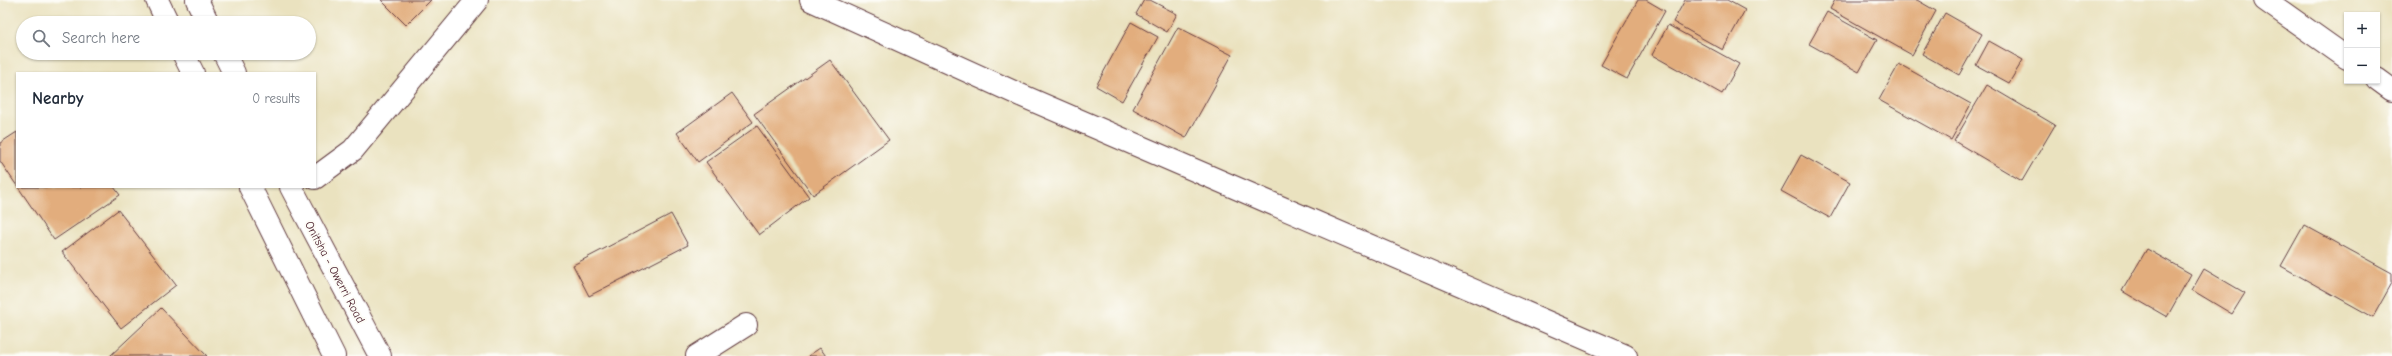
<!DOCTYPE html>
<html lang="en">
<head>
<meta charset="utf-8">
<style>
  body { margin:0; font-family:"Comic Neue",sans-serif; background:#f6f6f7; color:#1f2937 }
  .controls { position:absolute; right:12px; top:12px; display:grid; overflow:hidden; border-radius:0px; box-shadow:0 1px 3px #0004 }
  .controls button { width:36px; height:36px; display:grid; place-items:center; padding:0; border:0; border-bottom:1px solid #e0e1e3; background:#fff; color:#1f2937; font:20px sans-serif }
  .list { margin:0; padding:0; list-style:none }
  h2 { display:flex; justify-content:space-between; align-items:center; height:52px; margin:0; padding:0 16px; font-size:17px }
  h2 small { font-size:13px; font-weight:400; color:#747a83 }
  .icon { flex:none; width:22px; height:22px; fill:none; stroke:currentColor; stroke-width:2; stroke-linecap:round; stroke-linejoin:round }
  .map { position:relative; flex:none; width:2392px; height:356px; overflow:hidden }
  .search { position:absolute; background:#fff; box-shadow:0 1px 3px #0004; left:16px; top:16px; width:300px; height:44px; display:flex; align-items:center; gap:10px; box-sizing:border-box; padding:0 14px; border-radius:22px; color:#747a83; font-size:15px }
  .panel { position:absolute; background:#fff; box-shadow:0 1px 3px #0004; left:16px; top:72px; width:300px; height:116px; border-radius:0px }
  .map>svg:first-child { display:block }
</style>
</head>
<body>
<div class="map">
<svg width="2392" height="356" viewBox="0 0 2392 356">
  <rect width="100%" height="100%" fill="#fdfcf7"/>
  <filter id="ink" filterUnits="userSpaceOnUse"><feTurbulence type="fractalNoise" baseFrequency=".025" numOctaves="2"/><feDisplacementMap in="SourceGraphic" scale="8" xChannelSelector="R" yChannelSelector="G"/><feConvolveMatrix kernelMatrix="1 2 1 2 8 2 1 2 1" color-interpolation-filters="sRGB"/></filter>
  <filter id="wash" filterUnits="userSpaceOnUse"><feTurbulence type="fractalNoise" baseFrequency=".012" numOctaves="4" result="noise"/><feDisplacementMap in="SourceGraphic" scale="16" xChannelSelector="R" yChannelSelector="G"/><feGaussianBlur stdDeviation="0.9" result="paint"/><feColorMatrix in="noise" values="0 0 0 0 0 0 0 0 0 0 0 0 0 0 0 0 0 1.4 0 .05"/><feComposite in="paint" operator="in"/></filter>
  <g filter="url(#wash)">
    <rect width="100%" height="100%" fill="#eae2bf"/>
    <g id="blocks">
      <path fill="#e2ad7d" d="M 381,0 L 431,0 L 406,25 Z
        M 1144,0 L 1150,0 L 1177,14 L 1167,32 L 1136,14 Z
        M 1638,0 L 1646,0 L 1665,11 L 1627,79 L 1601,65 Z
        M 1685,0 L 1727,0 L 1745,10 L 1723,50 L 1673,22 Z
        M 1835,0 L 1917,0 L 1936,11 L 1912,55 L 1830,9 Z
        M 1827,12 L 1877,40 L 1859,72 L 1809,44 Z
        M 1945,13 L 1982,34 L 1959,75 L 1922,54 Z
        M 1131,22 L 1158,37 L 1122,101 L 1096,86 Z
        M 1668,25 L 1739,64 L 1722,94 L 1652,55 Z
        M 1178,27 L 1232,55 L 1186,138 L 1133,109 Z
        M 1989,41 L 2023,60 L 2009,83 L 1976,65 Z
        M 830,60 L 889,140 L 813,195 L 754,114 Z
        M 1899,64 L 1971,104 L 1951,140 L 1879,100 Z
        M 1987,85 L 2055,125 L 2022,181 L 1954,141 Z
        M 732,93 L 753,122 L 698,162 L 677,133 Z
        M 757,126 L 809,197 L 759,235 L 706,162 Z
        M 17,132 L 17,186 L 0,161 L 0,143 Z
        M 1801,155 L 1850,182 L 1830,218 L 1781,191 Z
        M 18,187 L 114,187 L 120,195 L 54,240 Z
        M 118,210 L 176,285 L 121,328 L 62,252 Z
        M 671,214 L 688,245 L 589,296 L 573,265 Z
        M 2304,225 L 2392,273 L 2392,283 L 2373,317 L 2281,266 Z
        M 2147,249 L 2191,274 L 2167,317 L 2122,291 Z
        M 2204,269 L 2245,293 L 2232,314 L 2192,290 Z
        M 161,308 L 207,356 L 110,356 Z
        M 820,348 L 826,356 L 808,356 Z"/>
    </g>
  </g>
  <g filter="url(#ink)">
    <use href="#blocks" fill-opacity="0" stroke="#623c41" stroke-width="1"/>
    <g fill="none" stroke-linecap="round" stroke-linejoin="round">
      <defs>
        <path id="minor" d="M 811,0 L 1018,94 L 1626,356
          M 2265,0 L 2347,58
          M 2377,79 L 2392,90
          M 315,178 L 353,150 L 477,0
          M 697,356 L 746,325"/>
        <path id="highway" d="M 157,0 L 168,23
          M 197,0 L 208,23
          M 183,53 L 193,73
          M 224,53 L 234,73
          M 250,187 L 334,356
          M 291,187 L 380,356"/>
      </defs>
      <use href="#minor" stroke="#623c41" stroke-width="24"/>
      <use href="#highway" stroke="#623c41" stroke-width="24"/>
      <use href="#minor" stroke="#fff" stroke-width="22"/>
      <use href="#highway" stroke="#fff" stroke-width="22"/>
    </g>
  </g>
  <g text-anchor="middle" stroke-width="4" stroke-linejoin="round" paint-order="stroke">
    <g font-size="12" fill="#4a1f2b" stroke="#fdfcf7">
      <text transform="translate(335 272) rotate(62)" y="4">Onitsha - Owerri Road</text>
    </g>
  </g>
</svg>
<div class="controls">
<button>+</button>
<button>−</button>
</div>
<div class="search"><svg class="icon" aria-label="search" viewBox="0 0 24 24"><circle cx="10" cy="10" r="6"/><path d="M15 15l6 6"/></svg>Search here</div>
<section class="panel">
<h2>Nearby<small>0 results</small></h2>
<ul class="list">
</ul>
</section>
</div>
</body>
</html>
